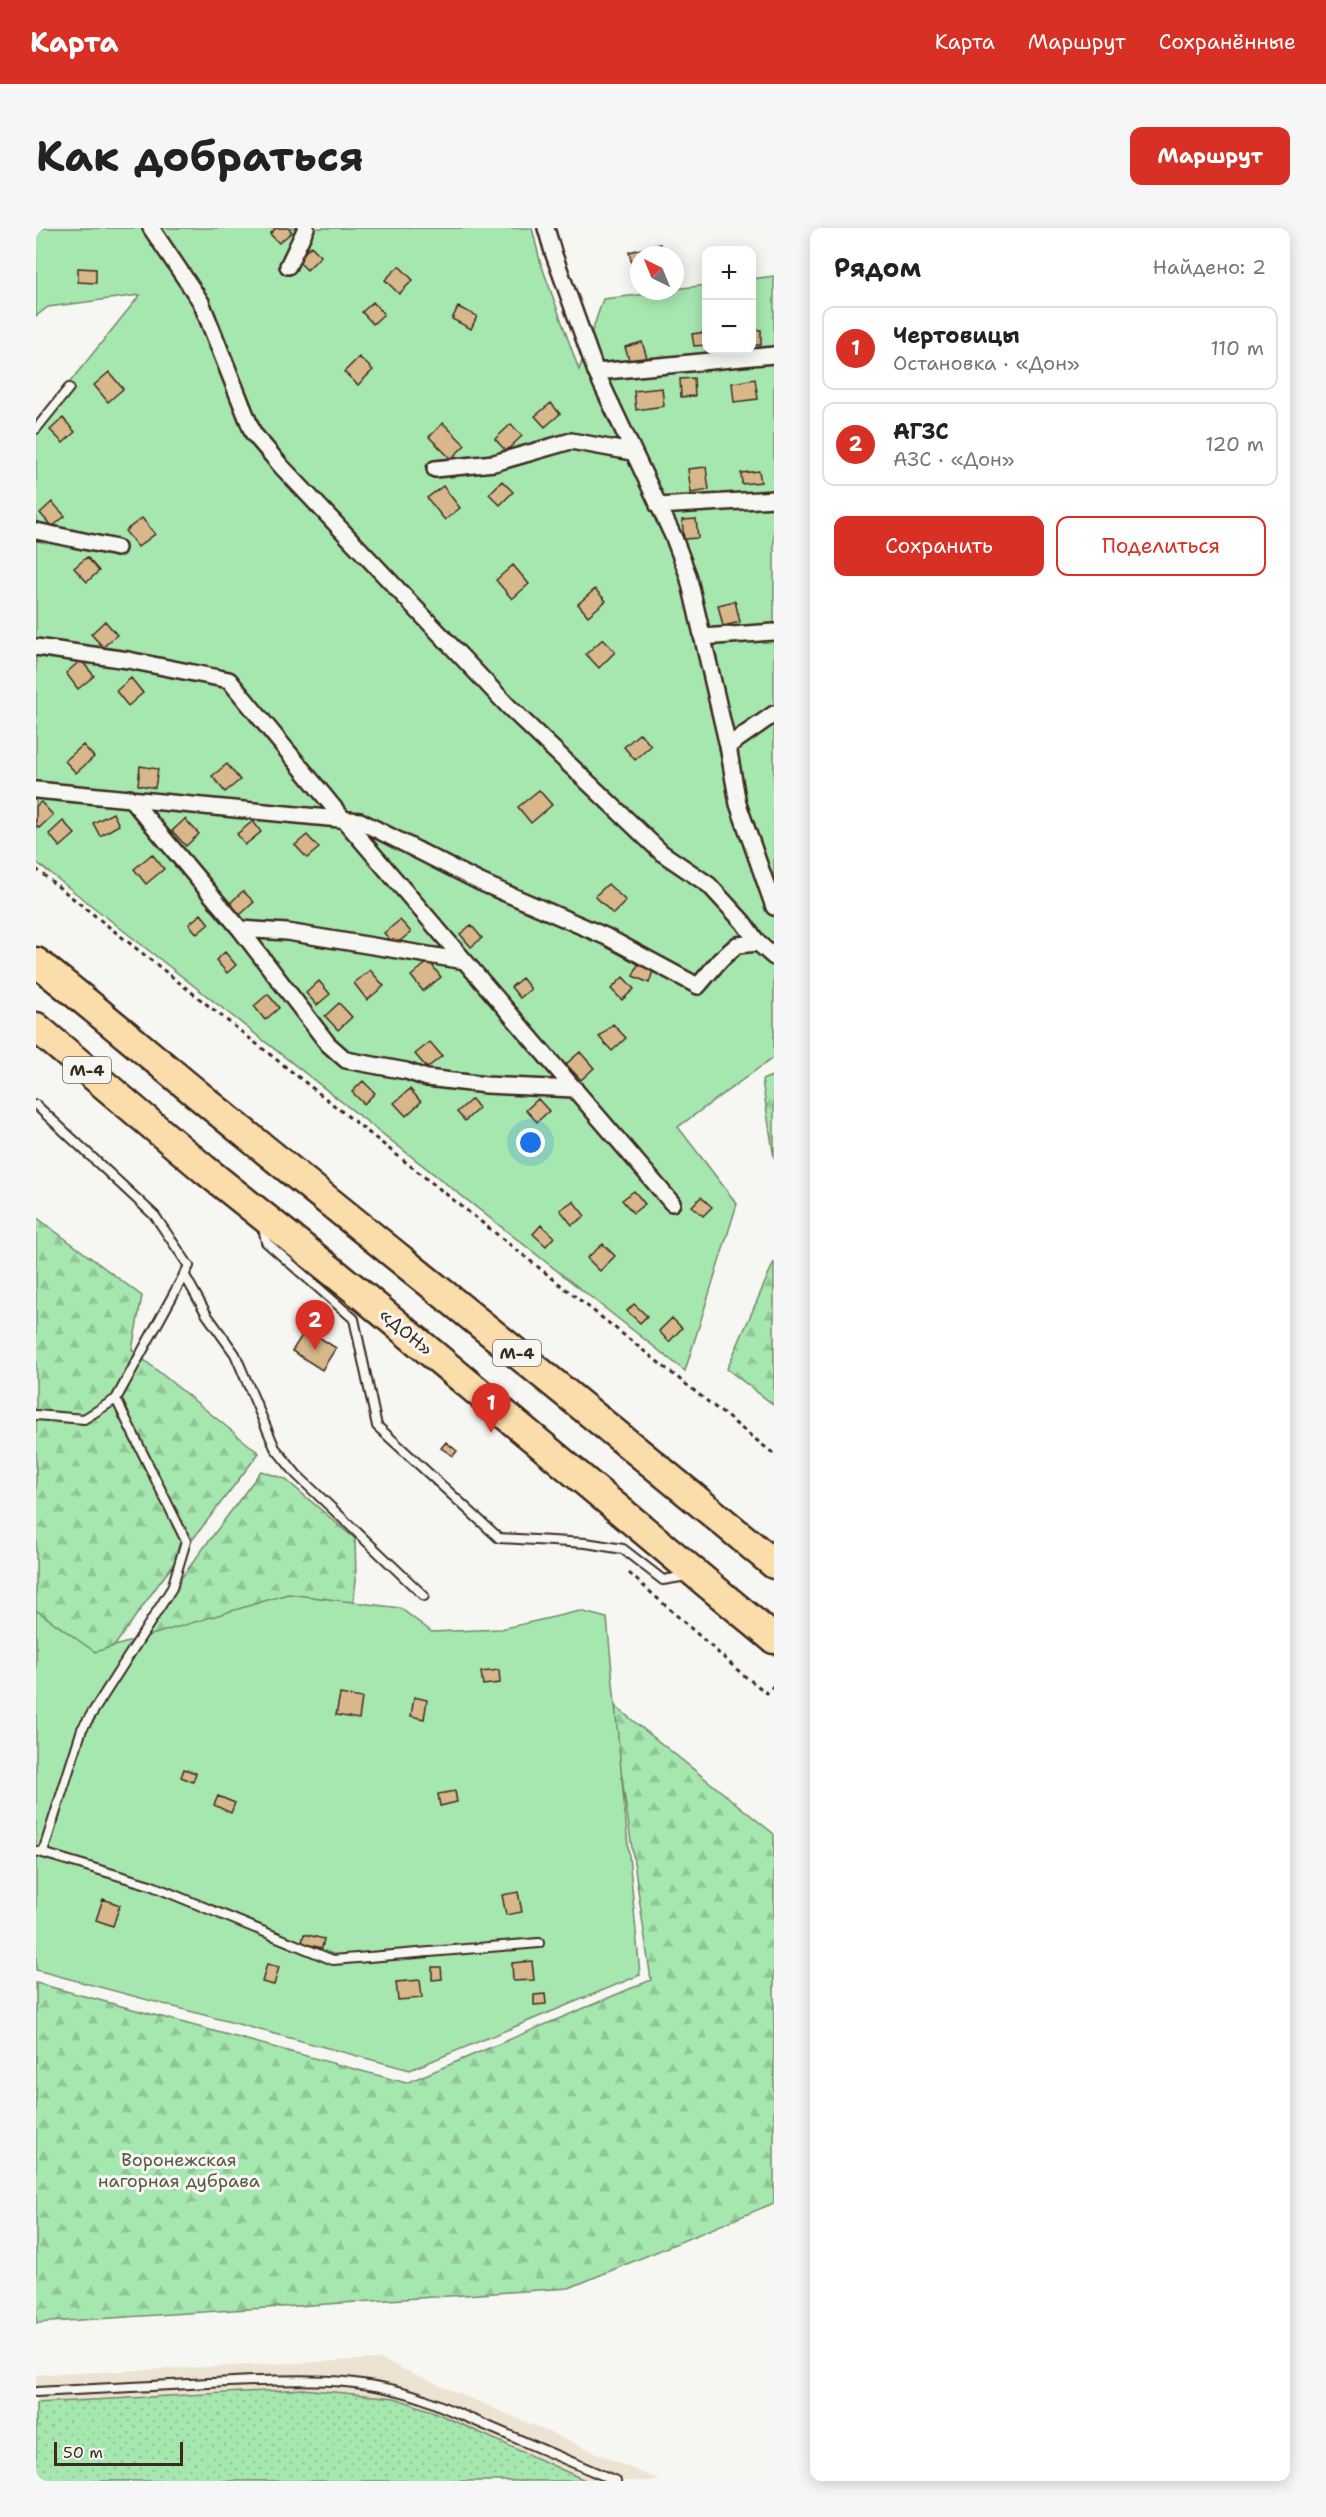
<!DOCTYPE html>
<html lang="ru">
<head>
<meta charset="utf-8">
<style>
  body { margin:0; font-family:"Shantell Sans",sans-serif; background:#f6f6f6; color:#222 }
  .controls { position:absolute; right:18px; top:18px; display:grid; overflow:hidden; border-radius:12px; box-shadow:0 3px 15px #0003 }
  .controls button { width:54px; height:54px; display:grid; place-items:center; padding:0; border:0; border-bottom:2px solid #e0e0e0; background:#fff; color:#222; font:30px sans-serif }
  .compass { position:absolute; left:594px; top:18px; width:54px; height:54px; border-radius:50%; background:#fff; box-shadow:0 3px 15px #0003; rotate:317deg }
  .scale { position:absolute; left:18px; bottom:15px; width:129px; box-sizing:border-box; padding-left:6px; border:3px solid #3b2a1e; border-top:0; font-size:16px; line-height:21px; white-space:nowrap; color:#3b2a1e; -webkit-text-stroke:4px #f6f6f2; paint-order:stroke }
  .you { position:absolute; left:495px; top:915px; width:21px; height:21px; margin:-15px; border:4px solid #fff; border-radius:50%; background:#1a73e8; box-shadow:0 0 0 9px #1a73e833 }
  .badge { display:grid; place-items:center; width:39px; height:39px; border-radius:50%; background:#d93025; color:#fff; font-size:20px; font-weight:700 }
  .pin { position:absolute; translate:-50% -50px; filter:drop-shadow(0 2px 3px #0008) }
  .pin::after { content:''; position:absolute; top:32px; width:21px; height:18px; background:inherit; clip-path:polygon(0 0,100% 0,50% 100%) }
  .list { margin:0; padding:0; list-style:none }
  h2 { display:flex; justify-content:space-between; align-items:center; height:78px; margin:0; padding:0 24px; font-size:26px }
  h2 small { font-size:20px; font-weight:400; color:#767676 }
  .list li { display:grid; grid-template-columns:39px 1fr auto; gap:18px; align-items:center; box-sizing:border-box; height:84px; margin:0 12px 12px; padding:0 12px; border:2px solid #e0e0e0; border-radius:12px }
  .list b { display:block; font-size:22px; white-space:nowrap }
  .list p { margin:0; font-size:20px; white-space:nowrap; color:#767676 }
  .list em { font-size:20px; font-style:normal; color:#767676 }
  .actions { display:flex; gap:12px; padding:18px 24px }
  .actions a { flex:1; padding:14px 0; border:2px solid #d93025; border-radius:12px; text-align:center; font-size:21px; color:#d93025 }
  .actions .main { background:#d93025; color:#fff }
  .map { position:relative; flex:none; width:738px; height:2253px; overflow:hidden; border-radius:12px }
  header { display:flex; align-items:center; gap:36px; box-sizing:border-box; height:84px; padding:0 30px; background:#d93025; color:#fff }
  header strong { font-size:28px }
  nav { display:flex; gap:33px; margin-inline-start:auto; font-size:21px }
  .intro { display:flex; align-items:center; justify-content:space-between; box-sizing:border-box; height:144px; padding:0 36px }
  h1 { margin:0; font-size:42px }
  .button { padding:15px 27px; border-radius:12px; background:#d93025; color:#fff; font-size:21px; font-weight:700 }
  main { display:flex; gap:36px; padding:0 36px }
  aside { flex:1; background:#fff; border-radius:12px; box-shadow:0 3px 15px #0003 }
  .map>svg:first-child { display:block }
</style>
</head>
<body>
<header>
<strong>Карта</strong>
<nav><a>Карта</a><a>Маршрут</a><a>Сохранённые</a></nav>
</header>
<div class="intro"><h1>Как добраться</h1><a class="button">Маршрут</a></div>
<main>
<div class="map">
<svg width="738" height="2253" viewBox="0 0 738 2253">
  <defs>
    <pattern id="grass-dots" width="8" height="8" patternUnits="userSpaceOnUse" patternTransform="scale(1.5)"><rect width="8" height="8" fill="#a6e7b0"/><path d="M2 2h.1M6 6h.1" fill="none" stroke="#90c697" stroke-width="1.8" stroke-linecap="round"/></pattern>
    <pattern id="forest-firs" width="22" height="20" patternUnits="userSpaceOnUse" patternTransform="scale(1.5)"><rect width="22" height="20" fill="#a6e7b0"/><path d="M5 1l3.5 6h-7zM16 11l3.5 6h-7z" fill="#90c697"/></pattern>
  </defs>
  <rect width="100%" height="100%" fill="#f6f6f2"/>
  <filter id="ink" filterUnits="userSpaceOnUse"><feTurbulence type="fractalNoise" baseFrequency=".0167" numOctaves="2"/><feDisplacementMap in="SourceGraphic" scale="12" xChannelSelector="R" yChannelSelector="G"/><feConvolveMatrix kernelMatrix="1 2 1 2 8 2 1 2 1" color-interpolation-filters="sRGB"/></filter>
  <g filter="url(#ink)">
    <path fill="#ede3d3" d="M 344,2131 L 625,2253 L 0,2253 L 0,2147 Z"/>
    <path fill="url(#grass-dots)" stroke="#708867" stroke-width="1.5" d="M 267,2161 L 359,2170 L 398,2184 L 551,2253 L 0,2253 L 0,2175 Z"/>
    <path fill="url(#forest-firs)" stroke="#708867" stroke-width="1.5" d="M 738,847 L 738,930 L 726,852 Z
      M 0,989 L 106,1068 L 96,1122 L 223,1225 L 124,1354 L 44,1466 L 0,1460 Z
      M 738,1034 L 738,1177 L 691,1141 Z
      M 225,1243 L 249,1251 L 319,1311 L 320,1352 L 312,1421 L 52,1475 Z
      M 575,1475 L 738,1606 L 738,1975 L 533,2060 L 0,2095 L 0,1755 L 370,1855 L 615,1752 Z"/>
    <path fill="#a6e7b0" stroke="#708867" stroke-width="1.5" d="M 0,0 L 496,0 L 504,33 L 543,142 L 567,71 L 639,63 L 639,61 L 670,57 L 670,122 L 716,122 L 716,51 L 738,48 L 738,829 L 642,899 L 701,976 L 649,1143 L 0,634 L 0,196 L 104,67 L 12,79 L 0,88 Z
      M 252,1366 L 364,1380 L 396,1404 L 465,1401 L 544,1383 L 571,1390 L 604,1747 L 374,1842 L 0,1742 L 0,1382 L 59,1424 Z"/>
    <path fill="#d8b78b" stroke="#3b2a1e" stroke-width="1.5" d="M 240,0 L 252,0 L 256,4 L 243,15 L 234,6 Z
      M 624,16 L 627,27 L 603,27 L 603,43 L 598,45 L 593,24 Z
      M 275,18 L 285,28 L 271,42 L 261,32 Z
      M 363,38 L 377,52 L 363,66 L 349,52 Z
      M 42,40 L 60,41 L 60,55 L 42,54 Z
      M 337,74 L 348,86 L 337,96 L 326,84 Z
      M 422,79 L 441,88 L 435,101 L 416,91 Z
      M 716,102 L 725,102 L 725,117 L 716,117 Z
      M 670,104 L 670,117 L 658,118 L 656,106 Z
      M 606,114 L 611,130 L 594,135 L 589,119 Z
      M 323,129 L 337,142 L 322,157 L 308,144 Z
      M 73,144 L 87,161 L 72,174 L 58,157 Z
      M 658,150 L 659,168 L 645,169 L 644,151 Z
      M 719,151 L 722,171 L 698,174 L 696,155 Z
      M 626,160 L 628,178 L 600,182 L 598,163 Z
      M 515,175 L 524,186 L 509,199 L 499,188 Z
      M 27,190 L 39,204 L 27,215 L 14,202 Z
      M 407,195 L 429,217 L 415,231 L 393,209 Z
      M 475,196 L 486,208 L 470,223 L 459,211 Z
      M 670,239 L 673,262 L 655,265 L 652,241 Z
      M 723,243 L 725,254 L 706,256 L 705,245 Z
      M 466,253 L 477,264 L 464,277 L 453,266 Z
      M 407,258 L 424,280 L 409,292 L 391,270 Z
      M 16,274 L 29,288 L 16,299 L 4,285 Z
      M 106,290 L 119,306 L 102,319 L 89,303 Z
      M 660,291 L 662,310 L 648,311 L 646,292 Z
      M 51,329 L 63,343 L 51,354 L 38,340 Z
      M 477,337 L 493,356 L 476,371 L 460,352 Z
      M 559,361 L 570,373 L 552,388 L 542,376 Z
      M 699,373 L 704,394 L 687,398 L 682,377 Z
      M 69,393 L 81,407 L 67,419 L 55,406 Z
      M 567,411 L 579,424 L 563,440 L 550,426 Z
      M 45,432 L 58,448 L 42,461 L 30,445 Z
      M 95,450 L 107,465 L 92,478 L 80,463 Z
      M 604,505 L 615,518 L 599,532 L 588,519 Z
      M 47,517 L 58,529 L 40,545 L 29,533 Z
      M 191,536 L 204,552 L 189,564 L 176,548 Z
      M 104,538 L 122,541 L 119,560 L 102,557 Z
      M 503,562 L 516,577 L 495,595 L 482,579 Z
      M 5,574 L 17,587 L 3,600 L 0,597 L 0,578 Z
      M 77,585 L 83,597 L 64,608 L 57,595 Z
      M 149,591 L 163,606 L 150,618 L 136,603 Z
      M 27,593 L 39,606 L 24,619 L 13,606 Z
      M 217,593 L 225,604 L 209,617 L 201,606 Z
      M 271,607 L 283,620 L 271,630 L 259,617 Z
      M 116,626 L 128,641 L 110,656 L 98,641 Z
      M 572,656 L 590,673 L 577,686 L 559,668 Z
      M 207,663 L 218,674 L 204,687 L 194,675 Z
      M 165,686 L 173,696 L 161,706 L 153,696 Z
      M 364,692 L 375,704 L 359,717 L 348,705 Z
      M 435,697 L 446,710 L 435,719 L 424,706 Z
      M 189,724 L 200,737 L 191,745 L 180,732 Z
      M 393,733 L 405,749 L 387,763 L 375,748 Z
      M 603,734 L 618,740 L 613,755 L 597,748 Z
      M 334,742 L 348,758 L 331,772 L 318,755 Z
      M 587,749 L 598,761 L 586,772 L 575,761 Z
      M 486,750 L 495,761 L 484,770 L 475,759 Z
      M 283,753 L 294,766 L 281,777 L 270,765 Z
      M 232,766 L 243,780 L 229,792 L 218,778 Z
      M 303,775 L 316,789 L 302,802 L 289,788 Z
      M 577,796 L 590,810 L 576,823 L 563,809 Z
      M 394,814 L 406,828 L 391,840 L 379,826 Z
      M 544,824 L 558,840 L 545,852 L 530,836 Z
      M 327,853 L 339,865 L 328,876 L 316,864 Z
      M 374,861 L 385,874 L 370,888 L 358,875 Z
      M 436,871 L 443,880 L 429,893 L 421,884 Z
      M 502,871 L 513,883 L 501,894 L 490,882 Z
      M 598,963 L 609,976 L 597,985 L 586,972 Z
      M 665,969 L 676,979 L 667,988 L 656,978 Z
      M 537,973 L 549,988 L 536,997 L 524,982 Z
      M 505,997 L 518,1009 L 510,1018 L 497,1006 Z
      M 567,1016 L 579,1028 L 564,1043 L 551,1030 Z
      M 598,1076 L 611,1088 L 604,1095 L 591,1083 Z
      M 636,1090 L 646,1100 L 633,1114 L 623,1103 Z
      M 270,1101 L 300,1120 L 286,1142 L 256,1123 Z
      M 410,1214 L 421,1223 L 417,1228 L 405,1220 Z
      M 463,1442 L 464,1455 L 447,1457 L 445,1444 Z
      M 304,1466 L 326,1470 L 323,1491 L 300,1487 Z
      M 378,1469 L 391,1472 L 388,1491 L 375,1488 Z
      M 148,1541 L 160,1545 L 157,1554 L 145,1549 Z
      M 419,1563 L 421,1574 L 404,1578 L 402,1566 Z
      M 182,1568 L 199,1575 L 195,1585 L 178,1577 Z
      M 482,1664 L 486,1684 L 470,1687 L 466,1667 Z
      M 67,1671 L 84,1677 L 77,1698 L 60,1692 Z
      M 268,1706 L 288,1711 L 286,1720 L 266,1715 Z
      M 496,1733 L 498,1752 L 477,1753 L 476,1735 Z
      M 231,1736 L 243,1739 L 238,1757 L 226,1754 Z
      M 396,1739 L 405,1739 L 406,1751 L 396,1752 Z
      M 384,1752 L 386,1770 L 362,1772 L 360,1754 Z
      M 509,1766 L 510,1776 L 498,1777 L 498,1767 Z"/>
    <g fill="none" stroke-linecap="round" stroke-linejoin="round">
      <defs>
        <path id="lane" d="M 0,201 L 33,160
          M 0,877 L 119,988 L 153,1038 L 80,1171 L 48,1191 L 0,1187
          M 227,999 L 230,1014 L 318,1091 L 341,1198 L 463,1310 L 550,1315 L 587,1321 L 627,1352 L 651,1348
          M 148,1046 L 171,1087 L 199,1126 L 239,1220 L 261,1247 L 388,1368
          M 0,1623 L 114,1657 L 297,1732 L 503,1715
          M 7,1624 L 46,1501 L 136,1360 L 150,1313 L 80,1171
          M 0,2164 C 58,2161 116,2158 173,2155 C 245,2152 317,2146 386,2170 L 580,2253"/>
        <path id="street" d="M 115,0 L 165,74 L 217,205 L 245,238 L 473,479 L 626,625 L 673,657 L 707,694 L 722,715
          M 510,0 L 517,24 L 560,144 L 638,310 L 652,347 L 692,518 L 702,576 L 738,679
          M 252,38 L 270,0
          M 560,144 L 738,127
          M 399,241 L 458,235 L 535,213 L 596,224
          M 622,278 L 738,271
          M 0,303 L 81,320
          M 666,409 L 738,404
          M 0,419 L 92,432 L 193,452 L 308,592 L 636,975
          M 692,518 L 738,486
          M 0,562 L 324,593 L 444,654 L 571,709 L 662,758 L 684,732 L 701,717 L 722,715 L 738,729
          M 94,570 L 204,701 L 292,816 L 310,832 L 370,843 L 391,850 L 450,857 L 539,861
          M 204,701 L 251,704 L 429,733"/>
        <path id="highway" d="M 0,734 C 72,790 140,850 211,907 C 387,1050 564,1191 738,1336
          M 0,799 L 168,941 L 321,1063 L 738,1411"/>
      </defs>
      <use href="#lane" stroke="#3b2a1e" stroke-width="12"/>
      <use href="#street" stroke="#3b2a1e" stroke-width="20"/>
      <use href="#highway" stroke="#3b2a1e" stroke-width="33"/>
      <path stroke="#3b2a1e" stroke-width="3" stroke-dasharray="4.5 4.5" stroke-linecap="butt" d="M 0,641 L 738,1226
        M 593,1345 L 706,1446 L 731,1465 L 738,1457"/>
      <use href="#lane" stroke="#f6f6f2" stroke-width="8"/>
      <use href="#street" stroke="#f6f6f2" stroke-width="15"/>
      <use href="#highway" stroke="#fbddab" stroke-width="28"/>
    </g>
  </g>
  <g text-anchor="middle" stroke-width="6" stroke-linejoin="round" paint-order="stroke">
    <g fill="#f6f6f2" stroke="#73675e" stroke-width="1.5">
      <rect x="27" y="829" width="48" height="26" rx="4.5"/>
      <rect x="457" y="1112" width="48" height="26" rx="4.5"/>
    </g>
    <g font-size="16" font-weight="bold" fill="#3b2a1e">
      <text x="51" y="848">М-4</text>
      <text x="481" y="1131">М-4</text>
    </g>
    <g font-size="18" fill="#3b2a1e" stroke="#f6f6f2">
      <text transform="translate(370 1104) rotate(40)" y="6">«ДОН»</text>
    </g>
    <g font-size="18" fill="#565942" stroke="#f6f6f2">
      <text x="143" y="1938">Воронежская<tspan x="143" dy="21">нагорная дубрава</tspan></text>
    </g>
  </g>
</svg>
<div class="controls">
<button>+</button>
<button>−</button>
</div>
<svg class="compass" viewBox="-18 -18 36 36"><path d="M0-13l5 13h-10z" fill="#e53935"/><path d="M0 13l5-13h-10z" fill="#767676"/></svg>
<div class="scale">50 m</div>
<div class="you"></div>
<div class="pin badge" style="left:455px;top:1205px">1</div>
<div class="pin badge" style="left:279px;top:1122px">2</div>
</div>
<aside>
<h2>Рядом<small>Найдено: 2</small></h2>
<ul class="list">
<li><span class="badge">1</span><div><b>Чертовицы</b><p>Остановка · «Дон»</p></div><em>110 m</em></li>
<li><span class="badge">2</span><div><b>АГЗС</b><p>АЗС · «Дон»</p></div><em>120 m</em></li>
</ul>
<div class="actions"><a class="main">Сохранить</a><a>Поделиться</a></div>
</aside>
</main>
</body>
</html>
